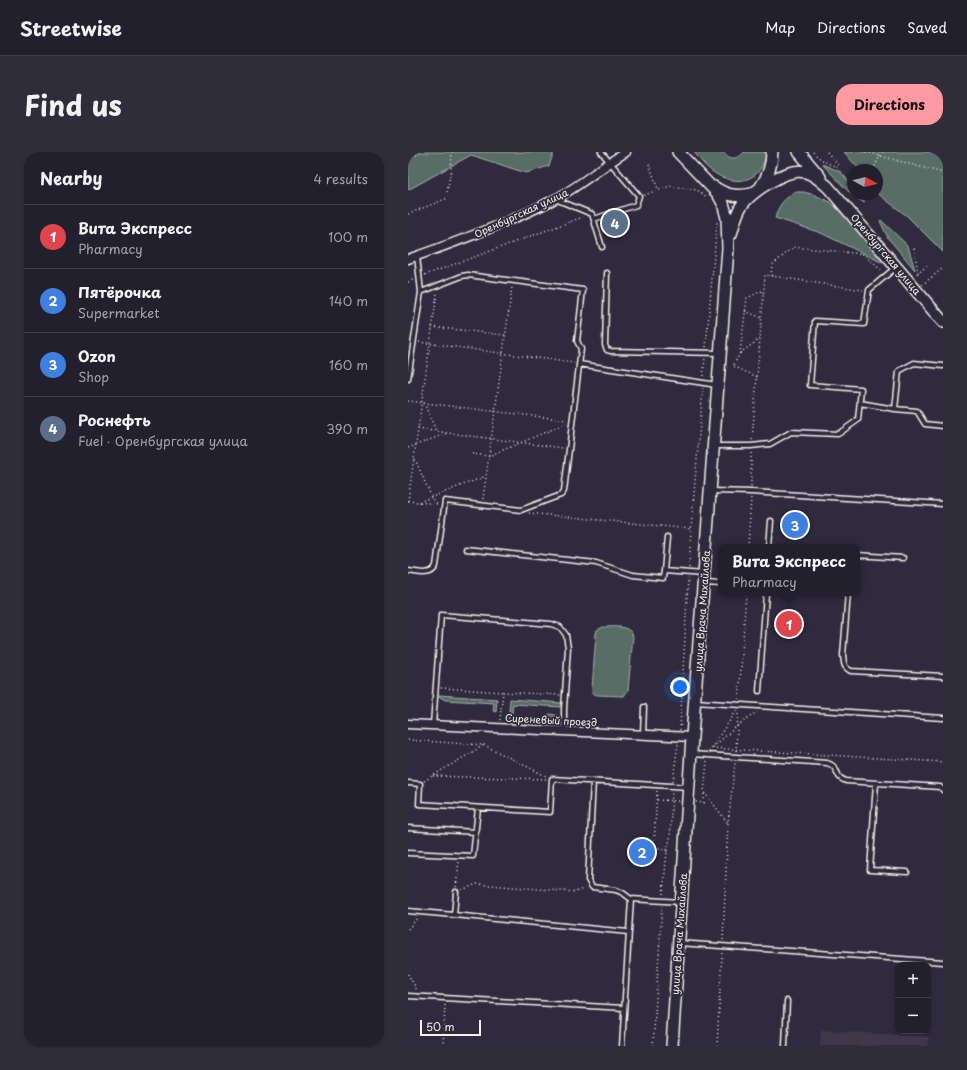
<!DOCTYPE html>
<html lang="en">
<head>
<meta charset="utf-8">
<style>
  body { margin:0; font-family:"Playpen Sans",sans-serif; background:#2f2d3a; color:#f1f3f6 }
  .controls { position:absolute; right:12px; bottom:12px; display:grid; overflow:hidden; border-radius:8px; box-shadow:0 1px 3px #0004 }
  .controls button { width:36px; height:36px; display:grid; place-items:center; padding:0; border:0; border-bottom:1px solid #403e4a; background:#23202e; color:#f1f3f6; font:20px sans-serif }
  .compass { position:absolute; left:439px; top:12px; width:36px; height:36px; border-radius:50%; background:#23202e; box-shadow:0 1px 3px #0004; rotate:98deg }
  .scale { position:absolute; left:12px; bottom:10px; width:61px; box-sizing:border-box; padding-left:4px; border:2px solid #f4f1e8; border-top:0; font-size:11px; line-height:14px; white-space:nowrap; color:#f4f1e8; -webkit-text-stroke:3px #2f2a3d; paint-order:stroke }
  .you { position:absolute; left:272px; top:535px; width:14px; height:14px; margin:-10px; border:3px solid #fff; border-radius:50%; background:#1a73e8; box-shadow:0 0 0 6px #1a73e833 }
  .badge { display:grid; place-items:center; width:26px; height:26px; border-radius:50%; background:#ff9aa2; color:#fff; font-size:13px; font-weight:700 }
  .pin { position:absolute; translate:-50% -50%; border:2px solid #fff; box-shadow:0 1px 4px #0006 }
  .popup { position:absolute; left:310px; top:392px; width:142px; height:52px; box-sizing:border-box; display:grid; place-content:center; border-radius:8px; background:#23202e; filter:drop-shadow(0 1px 3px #0005); font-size:13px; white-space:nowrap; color:#a3a3aa }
  .popup b { font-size:15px; color:#f1f3f6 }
  .popup::after { content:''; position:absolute; left:50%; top:100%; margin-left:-8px; border:8px solid transparent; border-top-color:#23202e }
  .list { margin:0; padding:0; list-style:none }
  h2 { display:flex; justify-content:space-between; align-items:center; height:52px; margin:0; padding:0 16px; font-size:17px }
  h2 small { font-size:13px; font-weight:400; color:#a3a3aa }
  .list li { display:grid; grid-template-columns:26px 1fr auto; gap:12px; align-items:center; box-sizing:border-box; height:64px; padding:0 16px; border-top:1px solid #403e4a }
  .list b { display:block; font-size:15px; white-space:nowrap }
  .list p { margin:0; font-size:13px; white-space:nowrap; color:#a3a3aa }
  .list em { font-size:13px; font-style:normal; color:#a3a3aa }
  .map { position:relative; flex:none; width:535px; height:894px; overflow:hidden; border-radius:16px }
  header { display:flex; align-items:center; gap:24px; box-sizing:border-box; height:56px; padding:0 20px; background:#23202e; border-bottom:1px solid #403e4a }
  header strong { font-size:19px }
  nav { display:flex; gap:22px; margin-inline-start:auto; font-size:14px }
  .intro { display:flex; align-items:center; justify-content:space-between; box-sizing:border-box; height:96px; padding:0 24px }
  h1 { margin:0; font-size:28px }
  .button { padding:10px 18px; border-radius:16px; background:#ff9aa2; color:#111; font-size:14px; font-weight:700 }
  main { display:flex; gap:24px; padding:0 24px }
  aside { flex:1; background:#23202e; border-radius:16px; box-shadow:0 1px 3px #0004 }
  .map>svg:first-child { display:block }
</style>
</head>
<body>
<header>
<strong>Streetwise</strong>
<nav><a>Map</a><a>Directions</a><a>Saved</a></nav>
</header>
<div class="intro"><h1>Find us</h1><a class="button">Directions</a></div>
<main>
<aside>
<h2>Nearby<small>4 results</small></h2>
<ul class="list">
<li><span class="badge" style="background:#e0444e">1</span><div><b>Вита Экспресс</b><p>Pharmacy</p></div><em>100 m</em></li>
<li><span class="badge" style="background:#3f7fe0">2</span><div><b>Пятёрочка</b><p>Supermarket</p></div><em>140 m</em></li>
<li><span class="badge" style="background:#3f7fe0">3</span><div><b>Ozon</b><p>Shop</p></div><em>160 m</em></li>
<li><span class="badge" style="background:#5c6f8a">4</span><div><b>Роснефть</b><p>Fuel · Оренбургская улица</p></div><em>390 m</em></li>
</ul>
</aside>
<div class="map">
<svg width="535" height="894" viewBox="0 0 535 894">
  <rect width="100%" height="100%" fill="#2f2a3d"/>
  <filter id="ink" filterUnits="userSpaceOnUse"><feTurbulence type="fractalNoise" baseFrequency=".025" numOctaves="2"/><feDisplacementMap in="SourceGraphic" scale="8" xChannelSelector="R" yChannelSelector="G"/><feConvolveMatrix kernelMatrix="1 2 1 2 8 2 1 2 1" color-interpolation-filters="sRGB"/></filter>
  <g filter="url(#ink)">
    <path fill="#413746" d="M 413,878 L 520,885 L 520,894 L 412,894 Z"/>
    <path fill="#596d66" stroke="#a6afa7" d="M 0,0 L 146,0 L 141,14 L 118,21 L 63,3 L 0,38 Z
      M 286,0 L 316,0 C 321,8 330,8 336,0 L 358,0 C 358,8 354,16 348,22 C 334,34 313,28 300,16 C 295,12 290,5 286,0 Z
      M 436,0 L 535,0 L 535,100 L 499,64 L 469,41 L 469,18 L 449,18 L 450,16 Z
      M 414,12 L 433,20 L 445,35 L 445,42 L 450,42 L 457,50 L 456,51 L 440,39 Z
      M 386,40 L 396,40 L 407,43 L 422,50 L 479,104 L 479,108 L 475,111 L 413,81 L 367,66 C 371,52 375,49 386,40 Z
      M 473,68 L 500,94 L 507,118 L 480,86 L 472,69 Z
      M 195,475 C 204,475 221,472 225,484 L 220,538 L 216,544 L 214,544 L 189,543 L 185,541 L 184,537 L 188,481 L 189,478 Z
      M 31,543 L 89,547 L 88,560 L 85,559 L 86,551 L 37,548 L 32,545 Z
      M 102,547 L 154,551 L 152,555 L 105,552 L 104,561 L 101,560 Z
      M 141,562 C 148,563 153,563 152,572 L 100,568 L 101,563 L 104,563 L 104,567 L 140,569 Z"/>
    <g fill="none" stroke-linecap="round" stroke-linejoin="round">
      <defs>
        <path id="lane" d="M 147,47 L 184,62 L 194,95
          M 186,67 L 228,53 L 231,44 L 193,0
          M 199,121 L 197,193 L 199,198 L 203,199 L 312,201
          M 171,212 L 309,233
          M 0,227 L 13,140 L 9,104
          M 452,251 L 487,257 L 509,259 L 517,272 L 535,274
          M 487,257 L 491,219 L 506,211 L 535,214
          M 307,294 L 343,294 L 362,292 L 383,280 L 430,282 L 450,268 L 453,237 L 402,233 L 407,169 L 456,172 L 461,138 L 487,116
          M 304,339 L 343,340 L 535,352
          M 361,395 L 363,369
          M 58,397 L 188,411 L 225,423 L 255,426 L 256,419 L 296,422
          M 449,403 L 495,406
          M 0,419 C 9,420 23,425 28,414 L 37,349 L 113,358 L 153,343 L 156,339 L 173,197 L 169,189 L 175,138 L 60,123 L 54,124 L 13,140
          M 256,419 L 259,385
          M 296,431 L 313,432
          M 440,441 L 435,503 C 436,511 435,515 443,519 L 535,524
          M 351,539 L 358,441
          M 287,550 L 535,566
          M 25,573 L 33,463 L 143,472 L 152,475 L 158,483 L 160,496 L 156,557 L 156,579
          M 235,582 L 236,555
          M 284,602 L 419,611 C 422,612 426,614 427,617 C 432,623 428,625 438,629 L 532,635 L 535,638
          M 185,629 L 180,728 L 184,735 L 208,738 L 215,741 L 223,747 L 273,750
          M 0,631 L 12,632 L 11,652 L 142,660 L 144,627 L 281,635
          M 468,631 L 462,718 L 499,720
          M 0,676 L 68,680
          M 0,701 L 65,704 L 70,656
          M 0,759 L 46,763 L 220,780
          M 46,763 L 48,740
          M 271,791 L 535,810
          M 0,844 L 216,856
          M 214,894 L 223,747
          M 377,894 L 379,849"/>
        <path id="street" d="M 0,107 C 49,90 101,71 147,47 C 172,34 193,15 218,0
          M 0,572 L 284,585"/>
        <path id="secondary" d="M 391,0 L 412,25
          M 306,35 C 319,44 329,45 344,42
          M 352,36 C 360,25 364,13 364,0
          M 323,82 C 326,73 328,61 334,53 C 344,39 380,15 397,20 C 406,22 413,29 420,35 L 535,170
          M 264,894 L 284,585 L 320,96 L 319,66 L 315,51 L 310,42 L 270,0"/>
      </defs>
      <use href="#lane" stroke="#f4f1e8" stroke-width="7"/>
      <use href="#street" stroke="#f4f1e8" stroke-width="11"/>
      <use href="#secondary" stroke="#f4f1e8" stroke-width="14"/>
      <path stroke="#f4f1e8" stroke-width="1.5" stroke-dasharray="1 3" stroke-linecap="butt" d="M 405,0 C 413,9 421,12 432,16
        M 419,0 L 432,15
        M 458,0 L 535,21
        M 0,5 L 12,2
        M 241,12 L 250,37
        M 465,18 L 472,4 L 475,0
        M 39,40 L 43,19 L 44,0
        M 236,43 L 262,34 L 289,38 L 299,45
        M 0,62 L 40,46
        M 506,96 L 510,121
        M 509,122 L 520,113
        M 17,123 L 175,65
        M 363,124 L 364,113 L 386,95 L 455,102 L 474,119
        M 0,130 L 6,127
        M 514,133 L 535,116
        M 337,159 L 354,166
        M 24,175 L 97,183
        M 11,190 L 166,211
        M 298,195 L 309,69
        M 332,201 L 352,187
        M 295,224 L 297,206
        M 349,225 L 325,214 L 332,201 L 339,146 L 356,138
        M 0,249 L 159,268
        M 16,251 L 28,279
        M 10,277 L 155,296
        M 344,288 L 357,123 L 455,138
        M 0,296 L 40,281
        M 64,302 L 81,304 L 159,271
        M 7,307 L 26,351
        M 343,334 L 343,300
        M 75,347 L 104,135
        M 0,349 L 30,352
        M 0,349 L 29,141
        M 11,350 L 78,324
        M 121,361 L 283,377
        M 340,395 L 343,346
        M 281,416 L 283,377 L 295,236
        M 33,536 L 95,540
        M 331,547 L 338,441
        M 92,568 L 95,540 L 152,543
        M 272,578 L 280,426
        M 0,588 L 76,593 L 138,624
        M 305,595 L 329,574 L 349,560
        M 303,596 L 329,558
        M 304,596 L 535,610
        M 328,599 L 330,559
        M 299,609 L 296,640 L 320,671
        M 25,624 L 138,627
        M 16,629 L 76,593
        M 265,629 L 270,591
        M 249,639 L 246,694 L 259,699
        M 249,648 L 271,649
        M 288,650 L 296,651 L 296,640
        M 48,735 L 51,709
        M 54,738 L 69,732 L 167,740 L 178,736
        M 255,742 L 259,699 L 262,687 L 264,639
        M 0,777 L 9,766
        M 315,788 L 320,671 L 327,611
        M 0,822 L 9,838
        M 35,894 L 37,852
        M 245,894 L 254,754
        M 309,894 L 314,800"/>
      <use href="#lane" stroke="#2f2a3d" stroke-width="4"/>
      <use href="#street" stroke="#2f2a3d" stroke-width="8"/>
      <use href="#secondary" stroke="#2f2a3d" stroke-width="11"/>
    </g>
  </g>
  <g text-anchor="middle" stroke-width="3.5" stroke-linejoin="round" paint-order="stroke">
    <g font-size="10" fill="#f4f1e8" stroke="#2f2a3d">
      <text transform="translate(113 61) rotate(-25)" y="4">Оренбургская улица</text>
      <text transform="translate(478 102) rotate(50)" y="4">Оренбургская улица</text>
      <text transform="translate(294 459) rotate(-86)" y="4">улица Врача Михайлова</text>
      <text transform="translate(143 568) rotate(3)" y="4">Сиреневый проезд</text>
      <text transform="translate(271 782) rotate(-86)" y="4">улица Врача Михайлова</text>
    </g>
  </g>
</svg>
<div class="controls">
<button>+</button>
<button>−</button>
</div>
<svg class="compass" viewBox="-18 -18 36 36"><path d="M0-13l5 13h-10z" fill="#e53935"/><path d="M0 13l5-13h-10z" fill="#a3a3aa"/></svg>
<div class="scale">50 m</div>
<div class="you"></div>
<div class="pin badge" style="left:381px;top:472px;background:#e0444e">1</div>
<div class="popup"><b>Вита Экспресс</b>Pharmacy</div>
<div class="pin badge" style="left:234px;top:700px;background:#3f7fe0">2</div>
<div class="pin badge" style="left:387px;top:373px;background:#3f7fe0">3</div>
<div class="pin badge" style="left:207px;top:71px;background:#5c6f8a">4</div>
</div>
</main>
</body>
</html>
